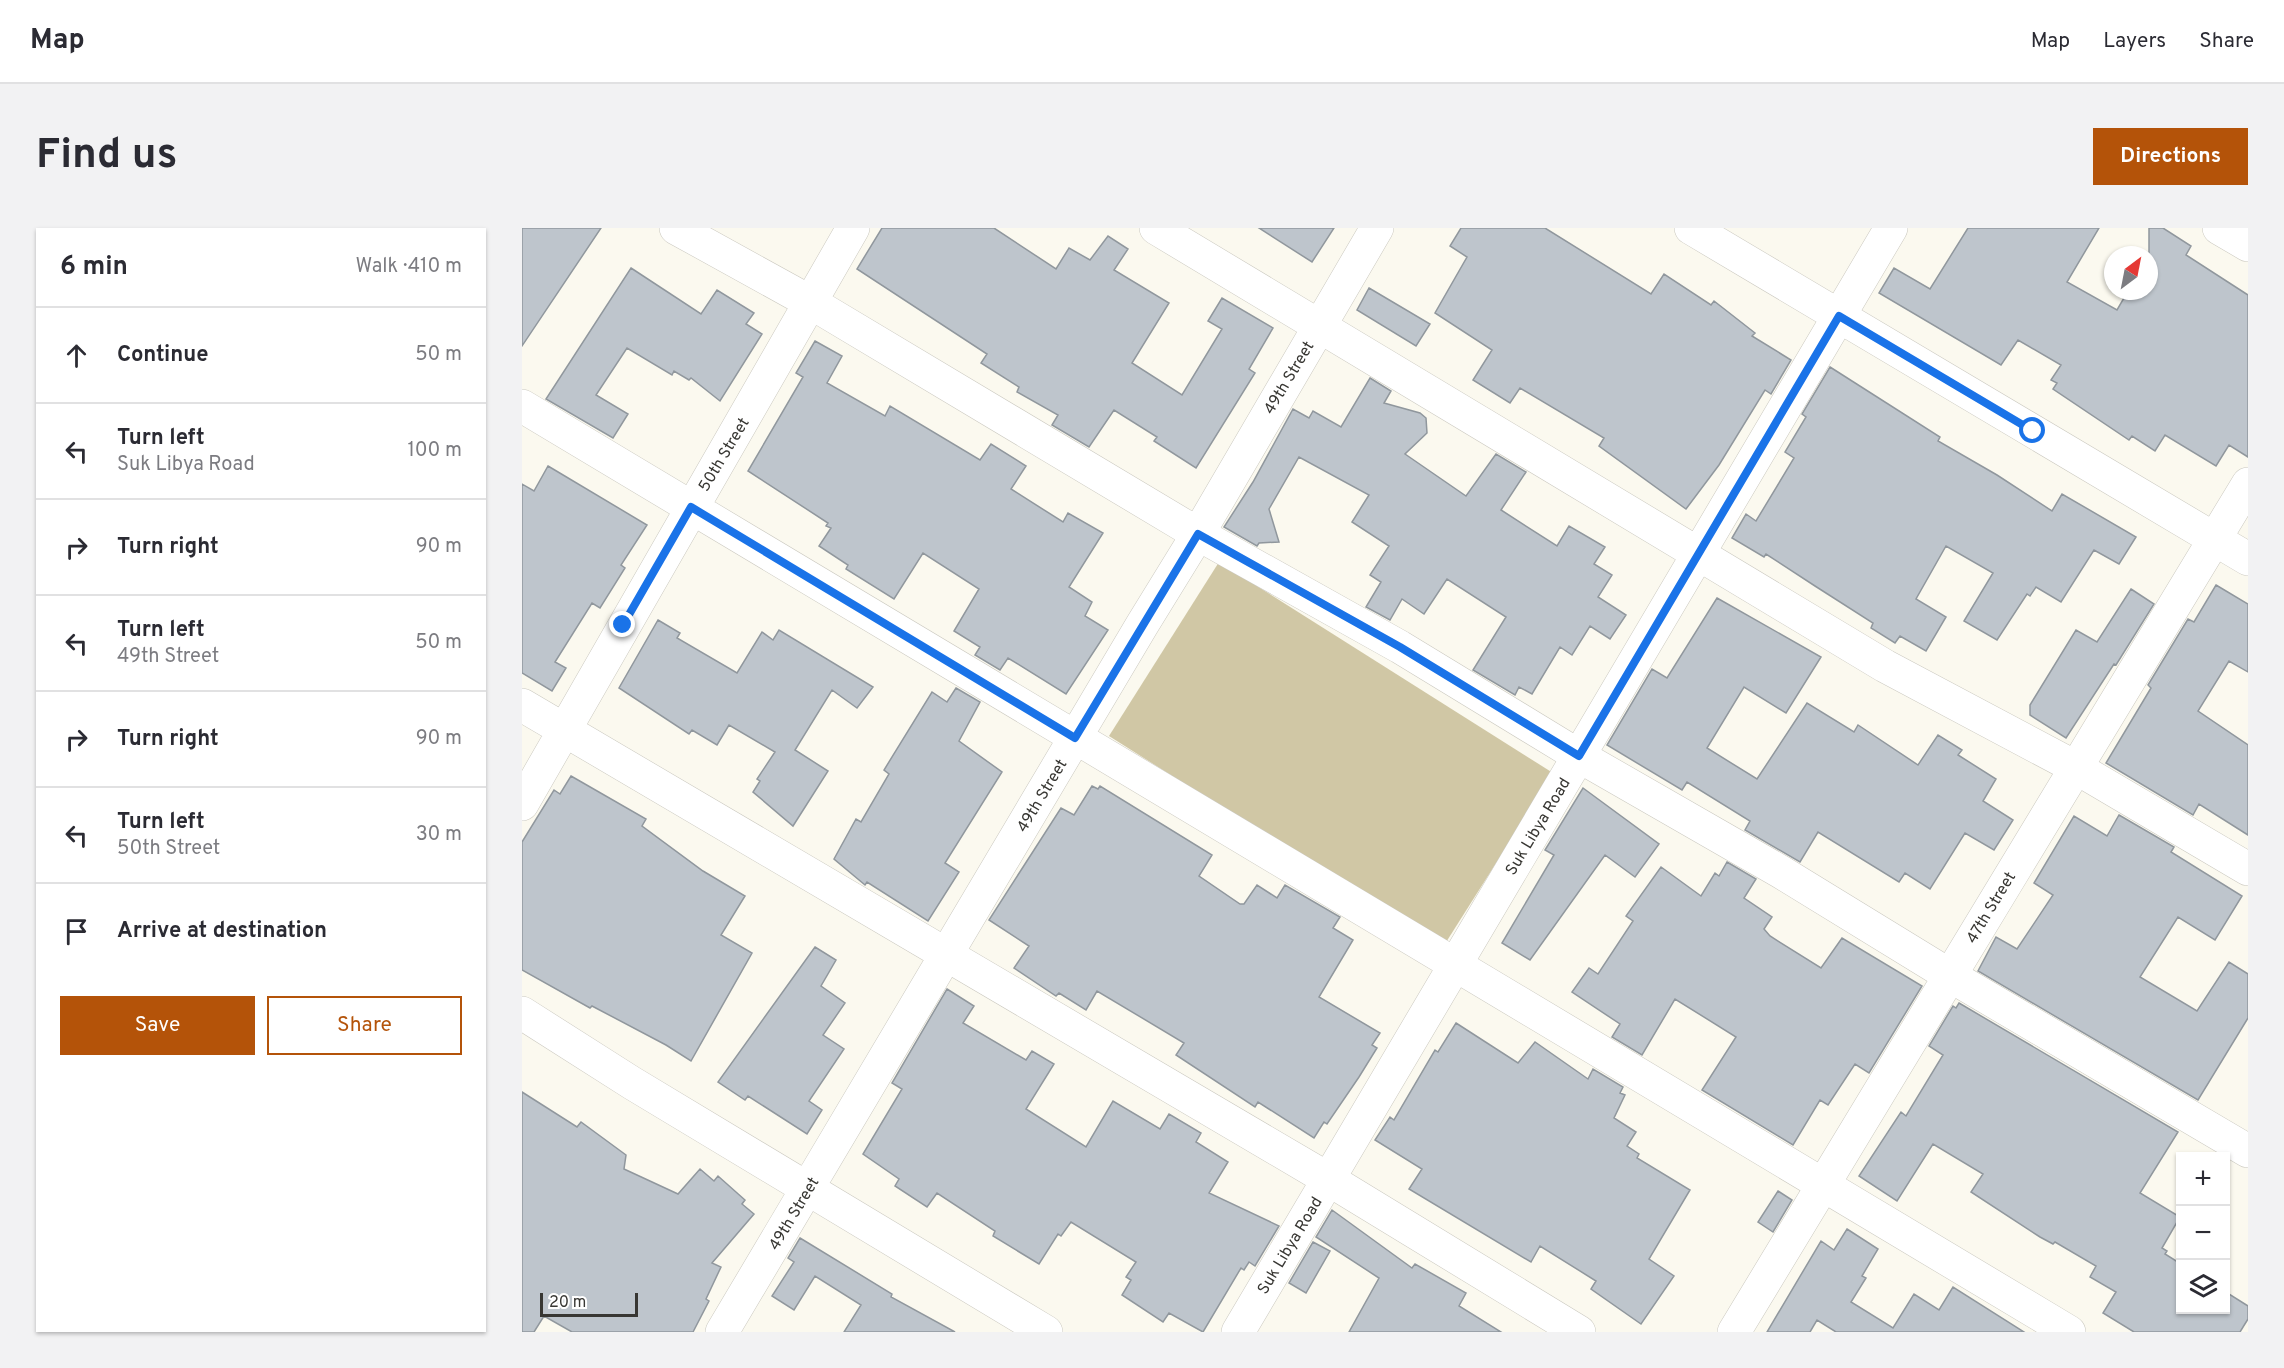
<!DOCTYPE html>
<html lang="en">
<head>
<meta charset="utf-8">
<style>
  body { margin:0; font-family:Overpass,sans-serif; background:#f2f2f3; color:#2b2b33 }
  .controls { position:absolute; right:18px; bottom:18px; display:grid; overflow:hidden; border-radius:0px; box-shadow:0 2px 4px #0004 }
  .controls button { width:54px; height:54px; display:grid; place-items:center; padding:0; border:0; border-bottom:2px solid #e1e1e2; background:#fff; color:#2b2b33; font:30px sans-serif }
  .compass { position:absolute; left:1582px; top:18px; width:54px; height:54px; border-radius:50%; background:#fff; box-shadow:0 2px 4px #0004; rotate:32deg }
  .scale { position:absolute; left:18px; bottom:15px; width:98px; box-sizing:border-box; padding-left:6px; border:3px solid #383733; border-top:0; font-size:16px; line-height:21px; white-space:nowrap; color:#383733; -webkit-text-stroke:4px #fff; paint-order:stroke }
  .stop { position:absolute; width:18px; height:18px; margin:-14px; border:4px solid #1a73e8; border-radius:50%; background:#fff }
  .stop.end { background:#1a73e8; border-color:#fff; box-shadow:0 2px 6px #0008 }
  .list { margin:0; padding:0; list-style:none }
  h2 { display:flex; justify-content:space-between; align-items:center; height:78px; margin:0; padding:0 24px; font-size:26px }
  h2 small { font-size:20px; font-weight:400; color:#7c7c81 }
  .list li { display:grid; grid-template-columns:39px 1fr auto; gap:18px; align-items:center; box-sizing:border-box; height:96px; padding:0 24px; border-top:2px solid #e1e1e2 }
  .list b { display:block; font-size:22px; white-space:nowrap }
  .list p { margin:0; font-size:20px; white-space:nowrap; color:#7c7c81 }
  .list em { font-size:20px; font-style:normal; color:#7c7c81 }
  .actions { display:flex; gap:12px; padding:18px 24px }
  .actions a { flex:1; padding:14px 0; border:2px solid #b45309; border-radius:0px; text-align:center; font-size:21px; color:#b45309 }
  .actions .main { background:#b45309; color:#fff }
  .icon { flex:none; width:33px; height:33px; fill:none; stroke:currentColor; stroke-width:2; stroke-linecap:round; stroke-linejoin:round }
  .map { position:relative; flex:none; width:1726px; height:1104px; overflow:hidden; border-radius:0px }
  header { display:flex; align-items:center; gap:36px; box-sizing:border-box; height:84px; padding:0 30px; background:#fff; border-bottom:2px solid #e1e1e2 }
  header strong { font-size:28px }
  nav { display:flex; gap:33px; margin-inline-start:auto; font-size:21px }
  .intro { display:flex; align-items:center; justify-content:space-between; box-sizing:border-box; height:144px; padding:0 36px }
  h1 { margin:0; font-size:42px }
  .button { padding:15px 27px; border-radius:0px; background:#b45309; color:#fff; font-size:21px; font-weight:700 }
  main { display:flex; gap:36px; padding:0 36px }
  aside { flex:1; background:#fff; border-radius:0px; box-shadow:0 2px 4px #0004 }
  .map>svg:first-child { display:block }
</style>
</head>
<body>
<header>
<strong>Map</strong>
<nav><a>Map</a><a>Layers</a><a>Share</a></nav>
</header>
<div class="intro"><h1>Find us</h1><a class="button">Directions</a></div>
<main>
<aside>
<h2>6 min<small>Walk · 410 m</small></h2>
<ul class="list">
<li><svg class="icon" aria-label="ahead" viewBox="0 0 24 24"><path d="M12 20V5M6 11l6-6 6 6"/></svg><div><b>Continue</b></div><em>50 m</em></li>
<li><svg class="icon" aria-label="left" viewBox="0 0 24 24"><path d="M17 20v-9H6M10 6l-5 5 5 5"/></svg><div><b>Turn left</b><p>Suk Libya Road</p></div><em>100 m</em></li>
<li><svg class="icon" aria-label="right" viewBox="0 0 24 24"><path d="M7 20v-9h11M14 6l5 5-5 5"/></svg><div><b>Turn right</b></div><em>90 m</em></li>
<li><svg class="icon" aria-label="left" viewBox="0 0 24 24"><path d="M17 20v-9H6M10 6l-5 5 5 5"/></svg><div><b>Turn left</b><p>49th Street</p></div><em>50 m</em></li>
<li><svg class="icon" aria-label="right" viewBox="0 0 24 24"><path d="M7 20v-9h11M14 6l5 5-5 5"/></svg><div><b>Turn right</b></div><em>90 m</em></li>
<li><svg class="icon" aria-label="left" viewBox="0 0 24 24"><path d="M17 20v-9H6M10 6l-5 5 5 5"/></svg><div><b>Turn left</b><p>50th Street</p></div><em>30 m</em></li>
<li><svg class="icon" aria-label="arrive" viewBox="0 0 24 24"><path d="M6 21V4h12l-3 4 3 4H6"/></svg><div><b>Arrive at destination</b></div></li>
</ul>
<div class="actions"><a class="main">Save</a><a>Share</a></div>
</aside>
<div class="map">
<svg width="1726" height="1104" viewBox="0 0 1726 1104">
  <rect width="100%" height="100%" fill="#fbf9ef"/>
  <path fill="#d0c7a5" d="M 697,334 L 1031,545 L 921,719 L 587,508 Z"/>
  <path fill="#bec5cc" stroke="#90979d" stroke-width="1.5" d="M 0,0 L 79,0 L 0,118 Z
    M 360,0 L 472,0 L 534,41 L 547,20 L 568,32 L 586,8 L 606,21 L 592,42 L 647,75 L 610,135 L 660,167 L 700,101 L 686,93 L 700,70 L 751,100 L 727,141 L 733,145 L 674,240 L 632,213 L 635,209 L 592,182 L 567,219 L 530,197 L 536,187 L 495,164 L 497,159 L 459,135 L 465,126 L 335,41 Z
    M 737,0 L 812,0 L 790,34 Z
    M 939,0 L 1023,0 L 1129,66 L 1142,46 L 1189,77 L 1192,73 L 1233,105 L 1230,108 L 1269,132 L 1249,166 L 1243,162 L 1197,237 L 1164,281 L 1077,218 L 1082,210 L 998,160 L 988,175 L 951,152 L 970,122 L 913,85 L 945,29 L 928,18 Z
    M 1446,0 L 1577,0 L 1545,54 L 1595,82 L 1606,63 L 1627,63 L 1627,0 L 1641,0 L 1669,18 L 1664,27 L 1726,67 L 1726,229 L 1707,217 L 1694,238 L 1643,207 L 1633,223 L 1610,208 L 1607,212 L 1531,161 L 1535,155 L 1529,152 L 1539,137 L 1496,112 L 1479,137 L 1357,65 L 1372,40 L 1408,61 Z
    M 109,40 L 179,86 L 195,62 L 232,85 L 224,96 L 240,106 L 198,173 L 169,150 L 167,152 L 152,143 L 150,147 L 105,120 L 74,167 L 106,186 L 91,210 L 24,171 Z
    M 847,60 L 908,96 L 894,118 L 835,82 Z
    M 293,113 L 320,128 L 305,155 L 363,188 L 368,178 L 458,232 L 469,216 L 504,238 L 489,261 L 541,294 L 546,285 L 581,305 L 547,359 L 570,374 L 563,388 L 586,402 L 544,466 L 486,430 L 478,442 L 453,427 L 458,419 L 432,403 L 457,361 L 401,325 L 372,371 L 324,341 L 326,337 L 297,318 L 309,300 L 304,298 L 306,295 L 226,243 L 281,149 L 274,145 Z
    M 1308,139 L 1418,209 L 1416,213 L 1475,247 L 1530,283 L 1540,266 L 1614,309 L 1597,336 L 1572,322 L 1539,374 L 1514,359 L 1508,368 L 1505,366 L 1475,412 L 1442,393 L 1471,345 L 1424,318 L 1394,371 L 1424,389 L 1404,423 L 1378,408 L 1373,415 L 1349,400 L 1351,395 L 1293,358 L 1244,326 L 1242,329 L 1210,310 L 1224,286 L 1234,293 L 1272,230 L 1263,224 L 1284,189 L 1280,186 Z
    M 848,150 L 869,163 L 862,175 L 898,185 L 904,190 L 905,205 L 883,226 L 944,268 L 974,226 L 1004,244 L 979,282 L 1035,318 L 1047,298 L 1083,319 L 1072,336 L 1090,347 L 1076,369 L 1104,387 L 1088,411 L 1068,398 L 1050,427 L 1038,419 L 1010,466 L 997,459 L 993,467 L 951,442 L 984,389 L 925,351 L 902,386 L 880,371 L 868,392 L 844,379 L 859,354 L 848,347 L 867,318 L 830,294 L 847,267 L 777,229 L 747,281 L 757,314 L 737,315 L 735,318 L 702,299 L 731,254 L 771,181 L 787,190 L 791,183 L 819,199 Z
    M 26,238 L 125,297 L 99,337 L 103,340 L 78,380 L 70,375 L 33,434 L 44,440 L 30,463 L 0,445 L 0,256 L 12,263 Z
    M 1694,357 L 1726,376 L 1726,444 L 1707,433 L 1676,483 L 1726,517 L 1726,607 L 1677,576 L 1671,587 L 1584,535 L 1629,460 L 1626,457 L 1666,391 L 1672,394 Z
    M 1609,361 L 1632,376 L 1594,437 L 1592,436 L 1544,510 L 1508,487 L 1508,477 L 1554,402 L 1575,414 Z
    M 1195,370 L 1299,429 L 1264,485 L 1222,459 L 1185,520 L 1235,551 L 1285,475 L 1332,504 L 1336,497 L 1396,537 L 1416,507 L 1440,522 L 1436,527 L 1474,551 L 1461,573 L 1491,592 L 1472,622 L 1443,605 L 1408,661 L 1383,645 L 1377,654 L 1296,604 L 1278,634 L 1223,602 L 1228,593 L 1165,554 L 1160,562 L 1085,517 L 1130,441 L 1145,450 Z
    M 136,392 L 158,405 L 155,410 L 215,445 L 240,404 L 251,412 L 257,402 L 351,459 L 335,480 L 310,462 L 273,522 L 306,543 L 271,598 L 231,564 L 238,553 L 235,551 L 253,524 L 207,497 L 195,517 L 170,502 L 167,506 L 97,460 Z
    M 434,460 L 458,474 L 437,513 L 480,544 L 423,635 L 437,644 L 406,693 L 345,654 L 343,657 L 312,631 L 334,591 L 339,594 L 367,546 L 362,542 L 410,464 L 425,474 Z
    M 49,548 L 124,591 L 120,598 L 181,643 L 223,668 L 199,707 L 230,725 L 169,833 L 144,817 L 70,778 L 68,780 L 0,742 L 0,614 L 32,562 L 38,566 Z
    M 570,558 L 576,561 L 578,558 L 690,627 L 677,648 L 718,676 L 722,676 L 735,657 L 755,670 L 763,657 L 818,689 L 811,700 L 831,712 L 797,769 L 858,805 L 850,817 L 855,820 L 837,849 L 805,896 L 802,894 L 792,910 L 736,874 L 733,879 L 654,827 L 662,815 L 575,763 L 564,782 L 537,765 L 534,768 L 492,740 L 507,718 L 467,692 L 539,580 L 552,587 Z
    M 1061,560 L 1137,616 L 1113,649 L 1083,627 L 1008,732 L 980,715 L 1032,627 L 1023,622 Z
    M 1597,587 L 1652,619 L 1649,624 L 1720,668 L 1693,712 L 1656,689 L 1618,749 L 1675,783 L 1707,734 L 1726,746 L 1726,790 L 1676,872 L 1456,743 L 1474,709 L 1495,721 L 1531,667 L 1512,655 L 1552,588 L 1585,608 Z
    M 1205,634 L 1234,651 L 1222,670 L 1250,689 L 1242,701 L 1248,708 L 1299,740 L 1320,710 L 1400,758 L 1347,845 L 1333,836 L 1306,877 L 1298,872 L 1271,917 L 1180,862 L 1214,809 L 1153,771 L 1120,827 L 1090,809 L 1098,796 L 1050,764 L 1067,740 L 1076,746 L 1111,693 L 1104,688 L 1139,639 L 1179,668 L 1193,645 L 1197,648 Z
    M 293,719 L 314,732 L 299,758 L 323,775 L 301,807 L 322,821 L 287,873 L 300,882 L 285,906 L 226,868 L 223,872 L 196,854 Z
    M 425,761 L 452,778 L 441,795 L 504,832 L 510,823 L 532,836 L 504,881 L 564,919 L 591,873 L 638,901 L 647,886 L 679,905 L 674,914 L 706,934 L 687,965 L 757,998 L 733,1038 L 727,1034 L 722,1042 L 719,1040 L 681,1104 L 647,1085 L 641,1094 L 600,1067 L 609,1052 L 604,1049 L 614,1034 L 549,994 L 539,1008 L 536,1006 L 517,1036 L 471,1008 L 473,1003 L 415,965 L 405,979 L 373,958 L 377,951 L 341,926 L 380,861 L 370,855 Z
    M 1437,775 L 1656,904 L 1618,965 L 1658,989 L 1640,1020 L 1645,1023 L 1643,1026 L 1659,1036 L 1659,1082 L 1704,1082 L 1704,1064 L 1726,1078 L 1726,1091 L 1718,1104 L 1612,1104 L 1581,1085 L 1594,1064 L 1568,1049 L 1574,1038 L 1533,1014 L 1531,1016 L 1518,1009 L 1449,964 L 1461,946 L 1411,916 L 1375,973 L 1337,948 L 1379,884 L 1384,888 L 1421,827 L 1407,818 L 1431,778 L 1434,780 Z
    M 934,795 L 996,835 L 1013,814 L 1066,851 L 1071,841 L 1101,859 L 1098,865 L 1103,867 L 1092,890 L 1114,904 L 1105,918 L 1117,926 L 1115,930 L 1168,962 L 1127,1031 L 1152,1048 L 1119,1096 L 1069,1061 L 1074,1053 L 1018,1018 L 1009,1034 L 887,961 L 900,941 L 853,912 L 868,889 L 872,892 L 913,822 L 916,824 Z
    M 0,864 L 55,899 L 59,894 L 104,927 L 102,941 L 156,966 L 178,941 L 192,953 L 196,948 L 223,972 L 220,976 L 232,986 L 190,1035 L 199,1039 L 184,1071 L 187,1073 L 171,1104 L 50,1104 L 22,1088 L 12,1104 L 0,1104 Z
    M 1256,963 L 1270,972 L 1251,1004 L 1236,994 Z
    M 810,982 L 890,1040 L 893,1036 L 944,1065 L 937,1078 L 979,1104 L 827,1104 L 857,1050 L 794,1009 Z
    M 1325,1001 L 1356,1021 L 1340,1048 L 1344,1050 L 1329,1074 L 1371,1100 L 1392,1066 L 1417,1082 L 1431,1059 L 1502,1104 L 1314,1104 L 1295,1092 L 1288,1104 L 1245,1104 L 1299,1013 L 1312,1022 Z
    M 278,1010 L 370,1066 L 369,1069 L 433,1104 L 322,1104 L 339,1077 L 293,1048 L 272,1082 L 250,1068 L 272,1034 L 266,1030 Z
    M 791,1014 L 808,1023 L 784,1065 L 767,1055 Z"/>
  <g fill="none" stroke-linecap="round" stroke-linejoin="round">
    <defs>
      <path id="minor" d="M 154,0 L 288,74 L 676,306 L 878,419 L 1057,528 L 1259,644 L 1427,747 L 1726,923
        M 634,0 L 1363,438 L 1553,539 L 1726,641
        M 1169,0 L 1726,331
        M 1697,0 L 1726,17
        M 0,178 L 1547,1104
        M 0,477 L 806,951 L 1057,1104
        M 0,576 L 331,0
        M 0,785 L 110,855 L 524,1104
        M 200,1104 L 620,397 L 676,306 L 855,0
        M 716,1104 L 1369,0
        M 1212,1104 L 1726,256"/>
    </defs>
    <use href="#minor" stroke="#cbc9c0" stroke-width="34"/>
    <use href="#minor" stroke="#fff" stroke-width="33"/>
  </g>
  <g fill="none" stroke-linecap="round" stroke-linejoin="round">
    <path stroke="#1a73e8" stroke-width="8" d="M 101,397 L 169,279 L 553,510 L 676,306 L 878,419 L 1057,528 L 1317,88 L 1511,203"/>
  </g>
  <g text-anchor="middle" stroke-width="6" stroke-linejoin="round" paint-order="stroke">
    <g font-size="16" fill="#383733" stroke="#fff">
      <text transform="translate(766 149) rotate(-59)" y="6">49th Street</text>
      <text transform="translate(201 226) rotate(-59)" y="6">50th Street</text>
      <text transform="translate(519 567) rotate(-59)" y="6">49th Street</text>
      <text transform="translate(1015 598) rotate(-59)" y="6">Suk Libya Road</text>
      <text transform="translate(1468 679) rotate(-59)" y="6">47th Street</text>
      <text transform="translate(271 985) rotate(-59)" y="6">49th Street</text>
      <text transform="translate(767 1017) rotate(-59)" y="6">Suk Libya Road</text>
    </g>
  </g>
</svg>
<div class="controls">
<button>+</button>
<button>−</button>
<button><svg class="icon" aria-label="layers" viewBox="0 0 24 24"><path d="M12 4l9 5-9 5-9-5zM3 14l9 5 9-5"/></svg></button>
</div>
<svg class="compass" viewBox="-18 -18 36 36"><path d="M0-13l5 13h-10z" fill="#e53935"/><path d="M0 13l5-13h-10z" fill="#7c7c81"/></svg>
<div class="scale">20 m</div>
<div class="stop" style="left:1511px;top:203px"></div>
<div class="stop end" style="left:101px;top:397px"></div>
</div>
</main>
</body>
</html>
